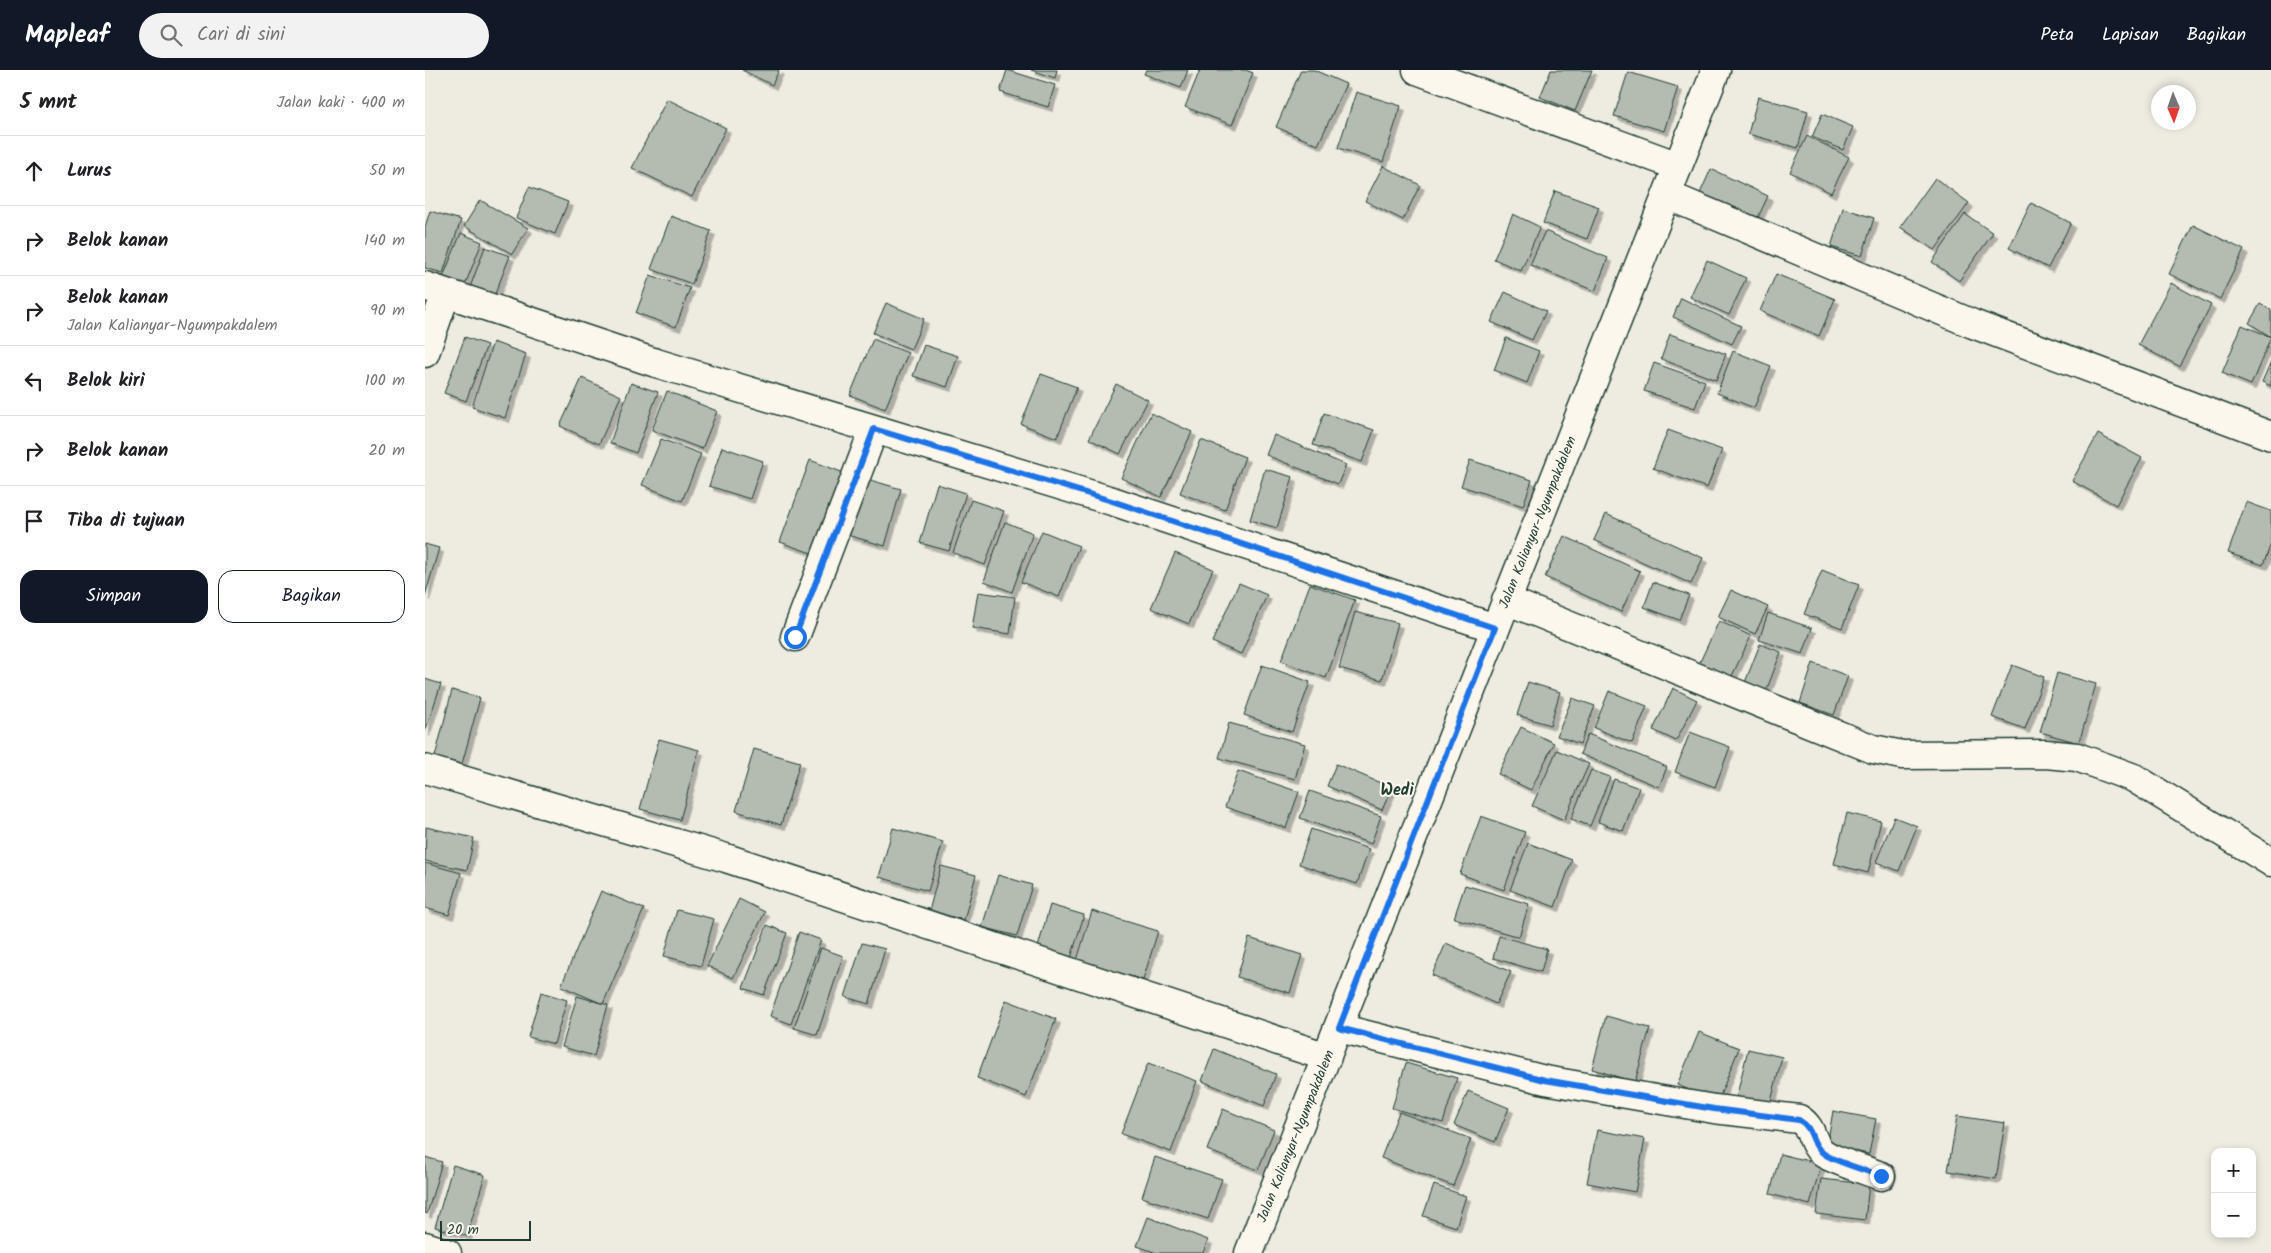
<!DOCTYPE html>
<html lang="id">
<head>
<meta charset="utf-8">
<style>
  body { margin:0; font-family:Kalam,sans-serif; background:#f2f2f2; color:#202124 }
  .controls { position:absolute; right:15px; bottom:15px; display:grid; overflow:hidden; border-radius:10px; box-shadow:0 2px 8px #0003 }
  .controls button { width:45px; height:45px; display:grid; place-items:center; padding:0; border:0; border-bottom:1px solid #e0e0e0; background:#fff; color:#202124; font:25px sans-serif }
  .compass { position:absolute; left:1726px; top:15px; width:45px; height:45px; border-radius:50%; background:#fff; box-shadow:0 2px 8px #0003; rotate:178deg }
  .scale { position:absolute; left:15px; bottom:12px; width:91px; box-sizing:border-box; padding-left:5px; border:2px solid #1f3d34; border-top:0; font-size:14px; line-height:18px; white-space:nowrap; color:#1f3d34; -webkit-text-stroke:4px #fbf7ec; paint-order:stroke }
  .stop { position:absolute; width:15px; height:15px; margin:-11px; border:4px solid #1a73e8; border-radius:50%; background:#fff }
  .stop.end { background:#1a73e8; border-color:#fff; box-shadow:0 1px 5px #0008 }
  .list { margin:0; padding:0; list-style:none }
  h2 { display:flex; justify-content:space-between; align-items:center; height:65px; margin:0; padding:0 20px; font-size:21px }
  h2 small { font-size:16px; font-weight:400; color:#757577 }
  .list li { display:grid; grid-template-columns:32px 1fr auto; gap:15px; align-items:center; box-sizing:border-box; height:70px; padding:0 20px; border-top:1px solid #e0e0e0 }
  .list b { display:block; font-size:19px; white-space:nowrap }
  .list p { margin:0; font-size:16px; white-space:nowrap; color:#757577 }
  .list em { font-size:16px; font-style:normal; color:#757577 }
  .actions { display:flex; gap:10px; padding:15px 20px }
  .actions a { flex:1; padding:11px 0; border:1px solid #111827; border-radius:15px; text-align:center; font-size:18px; color:#111827 }
  .actions .main { background:#111827; color:#fff }
  .icon { flex:none; width:28px; height:28px; fill:none; stroke:currentColor; stroke-width:2; stroke-linecap:round; stroke-linejoin:round }
  .map { position:relative; flex:none; width:1846px; height:1183px; overflow:hidden }
  header { display:flex; align-items:center; gap:30px; box-sizing:border-box; height:70px; padding:0 25px; background:#111827; color:#fff }
  header strong { font-size:24px }
  nav { display:flex; gap:28px; margin-inline-start:auto; font-size:18px }
  .search { width:350px; height:45px; background:#f2f2f2; display:flex; align-items:center; gap:12px; box-sizing:border-box; padding:0 18px; border-radius:28px; color:#757577; font-size:19px }
  main { display:flex }
  aside { flex:1; background:#fff }
  .map>svg:first-child { display:block }
</style>
</head>
<body>
<header>
<strong>Mapleaf</strong>
<div class="search"><svg class="icon" aria-label="search" viewBox="0 0 24 24"><circle cx="10" cy="10" r="6"/><path d="M15 15l6 6"/></svg>Cari di sini</div>
<nav><a>Peta</a><a>Lapisan</a><a>Bagikan</a></nav>
</header>
<main>
<aside>
<h2>5 mnt<small>Jalan kaki · 400 m</small></h2>
<ul class="list">
<li><svg class="icon" aria-label="ahead" viewBox="0 0 24 24"><path d="M12 20V5M6 11l6-6 6 6"/></svg><div><b>Lurus</b></div><em>50 m</em></li>
<li><svg class="icon" aria-label="right" viewBox="0 0 24 24"><path d="M7 20v-9h11M14 6l5 5-5 5"/></svg><div><b>Belok kanan</b></div><em>140 m</em></li>
<li><svg class="icon" aria-label="right" viewBox="0 0 24 24"><path d="M7 20v-9h11M14 6l5 5-5 5"/></svg><div><b>Belok kanan</b><p>Jalan Kalianyar-Ngumpakdalem</p></div><em>90 m</em></li>
<li><svg class="icon" aria-label="left" viewBox="0 0 24 24"><path d="M17 20v-9H6M10 6l-5 5 5 5"/></svg><div><b>Belok kiri</b></div><em>100 m</em></li>
<li><svg class="icon" aria-label="right" viewBox="0 0 24 24"><path d="M7 20v-9h11M14 6l5 5-5 5"/></svg><div><b>Belok kanan</b></div><em>20 m</em></li>
<li><svg class="icon" aria-label="arrive" viewBox="0 0 24 24"><path d="M6 21V4h12l-3 4 3 4H6"/></svg><div><b>Tiba di tujuan</b></div></li>
</ul>
<div class="actions"><a class="main">Simpan</a><a>Bagikan</a></div>
</aside>
<div class="map">
<svg width="1846" height="1183" viewBox="0 0 1846 1183">
  <defs>
    <filter id="shadow"><feDropShadow dx="4.5" dy="4.5" stdDeviation="0" flood-color="#0004"/></filter>
  </defs>
  <rect width="100%" height="100%" fill="#eeece1"/>
  <filter id="ink" filterUnits="userSpaceOnUse"><feTurbulence type="fractalNoise" baseFrequency=".02" numOctaves="2"/><feDisplacementMap in="SourceGraphic" scale="10" xChannelSelector="R" yChannelSelector="G"/><feConvolveMatrix kernelMatrix="1 2 1 2 8 2 1 2 1" color-interpolation-filters="sRGB"/></filter>
  <g filter="url(#ink)">
    <path fill="#b4bbb0" stroke="#1f3d34" filter="url(#shadow)" d="M 317,0 L 354,0 L 347,15 Z
      M 582,0 L 630,15 L 623,37 L 575,22 Z
      M 606,0 L 632,0 L 630,8 Z
      M 721,0 L 763,0 L 756,18 L 719,4 Z
      M 775,0 L 821,0 L 828,3 L 807,55 L 760,37 Z
      M 876,0 L 889,0 L 921,14 L 893,75 L 851,57 Z
      M 1126,0 L 1167,0 L 1150,41 L 1115,27 Z
      M 1203,2 L 1253,17 L 1239,61 L 1189,46 Z
      M 931,22 L 976,36 L 958,92 L 913,78 Z
      M 1333,27 L 1383,41 L 1373,78 L 1323,64 Z
      M 242,29 L 301,58 L 267,127 L 207,98 Z
      M 1397,44 L 1428,57 L 1418,80 L 1387,67 Z
      M 1382,66 L 1424,87 L 1406,123 L 1365,102 Z
      M 958,96 L 995,115 L 978,150 L 940,131 Z
      M 1286,99 L 1343,126 L 1329,156 L 1272,130 Z
      M 1510,108 L 1544,133 L 1510,180 L 1475,157 Z
      M 104,117 L 143,132 L 130,164 L 91,148 Z
      M 1130,121 L 1174,137 L 1162,169 L 1118,153 Z
      M 55,130 L 103,158 L 87,184 L 39,156 Z
      M 1606,133 L 1646,153 L 1623,198 L 1584,178 Z
      M 1418,138 L 1449,148 L 1437,186 L 1406,177 Z
      M 5,141 L 36,150 L 18,203 L 0,198 L 0,157 Z
      M 1088,144 L 1115,157 L 1096,201 L 1069,189 Z
      M 1540,144 L 1568,163 L 1534,211 L 1507,192 Z
      M 246,146 L 286,161 L 267,214 L 226,199 Z
      M 1768,155 L 1819,180 L 1795,229 L 1744,204 Z
      M 1120,161 L 1183,188 L 1170,221 L 1105,195 Z
      M 36,163 L 57,172 L 38,220 L 16,212 Z
      M 60,177 L 85,186 L 68,229 L 44,220 Z
      M 1282,190 L 1321,208 L 1304,245 L 1265,227 Z
      M 1351,204 L 1410,229 L 1394,266 L 1335,241 Z
      M 225,205 L 265,218 L 251,257 L 211,243 Z
      M 1746,213 L 1786,235 L 1754,296 L 1713,275 Z
      M 1080,222 L 1121,241 L 1107,270 L 1066,252 Z
      M 1256,228 L 1316,256 L 1307,274 L 1248,247 Z
      M 461,233 L 499,249 L 486,279 L 448,263 Z
      M 1835,234 L 1846,240 L 1846,267 L 1824,253 Z
      M 1817,255 L 1846,267 L 1826,315 L 1797,303 Z
      M 1245,264 L 1301,284 L 1291,310 L 1236,289 Z
      M 40,267 L 62,275 L 41,331 L 19,323 Z
      M 1081,268 L 1114,281 L 1102,313 L 1069,300 Z
      M 448,269 L 483,283 L 460,339 L 425,325 Z
      M 68,272 L 101,284 L 80,348 L 47,337 Z
      M 499,275 L 533,286 L 522,317 L 488,306 Z
      M 1308,281 L 1346,296 L 1329,338 L 1292,323 Z
      M 1846,291 L 1846,316 L 1837,312 Z
      M 1229,293 L 1280,311 L 1270,338 L 1219,321 Z
      M 616,304 L 652,317 L 632,368 L 596,354 Z
      M 157,308 L 196,326 L 174,374 L 135,356 Z
      M 206,313 L 233,322 L 211,383 L 185,373 Z
      M 691,314 L 723,330 L 695,384 L 664,369 Z
      M 242,321 L 292,341 L 277,379 L 227,360 Z
      M 726,343 L 767,362 L 736,427 L 696,408 Z
      M 899,343 L 949,360 L 937,392 L 888,375 Z
      M 1243,360 L 1297,380 L 1282,418 L 1228,398 Z
      M 1673,364 L 1717,388 L 1691,435 L 1647,411 Z
      M 849,365 L 921,395 L 913,414 L 841,385 Z
      M 236,369 L 276,384 L 257,431 L 217,415 Z
      M 776,370 L 820,387 L 800,440 L 755,423 Z
      M 297,377 L 338,391 L 325,429 L 284,416 Z
      M 385,390 L 419,403 L 389,484 L 355,472 Z
      M 1045,390 L 1107,410 L 1098,436 L 1036,416 Z
      M 840,399 L 868,407 L 852,458 L 825,450 Z
      M 438,408 L 476,419 L 460,476 L 422,465 Z
      M 512,414 L 541,423 L 524,481 L 495,473 Z
      M 546,430 L 579,441 L 560,495 L 528,483 Z
      M 1821,432 L 1846,441 L 1846,474 L 1838,495 L 1803,483 Z
      M 1181,444 L 1278,488 L 1266,514 L 1169,470 Z
      M 580,452 L 608,463 L 587,522 L 559,511 Z
      M 617,461 L 654,476 L 634,527 L 596,512 Z
      M 1139,466 L 1215,501 L 1196,542 L 1120,507 Z
      M 0,474 L 14,478 L 0,526 Z
      M 750,483 L 788,499 L 764,554 L 726,538 Z
      M 1397,500 L 1434,515 L 1417,558 L 1379,544 Z
      M 1228,512 L 1264,525 L 1254,550 L 1219,537 Z
      M 814,513 L 842,525 L 816,584 L 787,572 Z
      M 885,514 L 930,530 L 901,608 L 856,591 Z
      M 1306,520 L 1343,537 L 1330,564 L 1293,547 Z
      M 553,522 L 590,527 L 585,564 L 547,558 Z
      M 930,542 L 973,553 L 957,610 L 914,598 Z
      M 1343,543 L 1387,558 L 1378,584 L 1334,570 Z
      M 1294,551 L 1326,566 L 1305,610 L 1273,596 Z
      M 1335,574 L 1356,582 L 1340,624 L 1319,615 Z
      M 1388,593 L 1423,606 L 1409,645 L 1375,633 Z
      M 837,595 L 885,612 L 867,662 L 819,645 Z
      M 1587,595 L 1619,607 L 1600,659 L 1567,647 Z
      M 1632,603 L 1671,614 L 1654,673 L 1615,662 Z
      M 0,609 L 16,614 L 0,662 Z
      M 1103,612 L 1135,622 L 1125,655 L 1092,645 Z
      M 1248,618 L 1272,630 L 1251,671 L 1228,660 Z
      M 27,620 L 55,628 L 37,694 L 10,687 Z
      M 1184,621 L 1222,636 L 1207,673 L 1169,658 Z
      M 1147,628 L 1170,636 L 1155,674 L 1132,666 Z
      M 804,653 L 880,674 L 870,709 L 794,688 Z
      M 1096,657 L 1129,673 L 1106,720 L 1073,704 Z
      M 1265,662 L 1305,677 L 1290,717 L 1250,702 Z
      M 1163,664 L 1242,697 L 1234,717 L 1155,684 Z
      M 234,669 L 274,680 L 255,750 L 215,739 Z
      M 329,679 L 375,692 L 356,755 L 311,741 Z
      M 1132,680 L 1164,694 L 1139,750 L 1107,736 Z
      M 911,694 L 967,718 L 957,740 L 902,716 Z
      M 1166,700 L 1185,707 L 1165,756 L 1146,749 Z
      M 813,701 L 874,722 L 861,758 L 800,737 Z
      M 1189,709 L 1214,718 L 1198,761 L 1173,752 Z
      M 885,721 L 956,746 L 946,774 L 875,748 Z
      M 1422,743 L 1456,751 L 1443,803 L 1409,794 Z
      M 1056,746 L 1100,762 L 1079,820 L 1035,804 Z
      M 1469,747 L 1492,756 L 1474,801 L 1451,792 Z
      M 1,757 L 49,768 L 42,800 L 0,791 Z
      M 468,758 L 518,772 L 503,821 L 454,807 Z
      M 886,759 L 944,779 L 932,814 L 874,794 Z
      M 1103,773 L 1147,790 L 1130,837 L 1085,820 Z
      M 0,793 L 36,803 L 24,845 L 0,838 Z
      M 516,796 L 551,805 L 539,850 L 504,841 Z
      M 573,805 L 607,815 L 592,866 L 557,857 Z
      M 1040,815 L 1104,834 L 1094,867 L 1029,848 Z
      M 176,821 L 219,839 L 178,934 L 136,916 Z
      M 314,829 L 340,842 L 308,908 L 282,896 Z
      M 625,835 L 659,845 L 646,888 L 613,877 Z
      M 252,840 L 289,849 L 276,896 L 239,886 Z
      M 667,841 L 733,861 L 718,910 L 652,890 Z
      M 342,855 L 362,863 L 339,925 L 318,918 Z
      M 374,862 L 396,870 L 366,954 L 345,946 Z
      M 1074,866 L 1122,879 L 1116,902 L 1068,888 Z
      M 824,868 L 877,885 L 865,923 L 812,907 Z
      M 437,873 L 460,879 L 444,934 L 420,927 Z
      M 1021,873 L 1086,902 L 1071,934 L 1007,905 Z
      M 396,878 L 418,886 L 392,965 L 369,958 Z
      M 116,922 L 142,930 L 129,974 L 103,967 Z
      M 152,926 L 183,935 L 169,986 L 137,977 Z
      M 581,930 L 631,949 L 601,1027 L 552,1008 Z
      M 1181,946 L 1225,958 L 1210,1012 L 1167,999 Z
      M 1274,962 L 1314,978 L 1293,1031 L 1252,1015 Z
      M 789,979 L 851,1004 L 839,1036 L 777,1011 Z
      M 1323,979 L 1357,987 L 1344,1040 L 1310,1033 Z
      M 723,993 L 772,1011 L 746,1082 L 696,1064 Z
      M 981,993 L 1032,1008 L 1018,1053 L 967,1038 Z
      M 1043,1021 L 1084,1038 L 1070,1072 L 1029,1055 Z
      M 798,1039 L 849,1060 L 833,1100 L 782,1080 Z
      M 1408,1041 L 1451,1049 L 1444,1084 L 1402,1076 Z
      M 974,1042 L 1046,1069 L 1028,1116 L 956,1088 Z
      M 1532,1046 L 1580,1053 L 1571,1109 L 1523,1101 Z
      M 1172,1060 L 1220,1069 L 1210,1122 L 1162,1113 Z
      M 1355,1084 L 1396,1094 L 1385,1135 L 1345,1124 Z
      M 0,1087 L 17,1092 L 2,1144 L 0,1143 Z
      M 730,1087 L 797,1109 L 783,1149 L 717,1127 Z
      M 28,1095 L 60,1105 L 42,1166 L 10,1157 Z
      M 1396,1109 L 1444,1114 L 1440,1150 L 1391,1144 Z
      M 1009,1115 L 1041,1126 L 1031,1157 L 998,1146 Z
      M 723,1147 L 783,1170 L 778,1183 L 732,1183 L 712,1176 Z"/>
    <g fill="none" stroke-linecap="round" stroke-linejoin="round">
      <defs>
        <path id="minor" d="M 992,0 L 1253,96
          M 1242,125 L 1548,254 L 1846,366
          M 0,216 L 231,293 L 687,431 L 1070,558
          M 0,283 L 21,223
          M 1081,530 L 1448,679 L 1477,685 L 1621,684 L 1652,687 L 1709,708 L 1846,792
          M 370,567 L 449,359
          M 0,699 L 301,788 L 902,987
          M 914,958 L 1120,1010 L 1289,1039 L 1374,1049 C 1390,1059 1385,1073 1398,1083 C 1407,1090 1443,1101 1456,1106
          M 0,1176 L 22,1183
          M 824,1183 L 1291,0"/>
      </defs>
      <use href="#minor" stroke="#1f3d34" stroke-width="31"/>
      <use href="#minor" stroke="#fbf7ec" stroke-width="28"/>
    </g>
  </g>
  <g fill="none" stroke-linecap="round" stroke-linejoin="round" filter="url(#ink)">
    <path stroke="#1a73e8" stroke-width="6" d="M 370,567 L 449,359 L 687,431 L 1070,558 L 914,958 L 1120,1010 L 1289,1039 L 1374,1050 C 1390,1059 1385,1074 1398,1083 C 1407,1091 1443,1101 1456,1106"/>
  </g>
  <g text-anchor="middle" stroke-width="4" stroke-linejoin="round" paint-order="stroke">
    <g font-size="14" fill="#1f3d34" stroke="#fbf7ec">
      <text transform="translate(1112 452) rotate(-68)" y="5">Jalan Kalianyar-Ngumpakdalem</text>
      <text transform="translate(870 1066) rotate(-68)" y="5">Jalan Kalianyar-Ngumpakdalem</text>
    </g>
    <g font-size="16" font-weight="bold" fill="#1f3d34" stroke="#fbf7ec">
      <text x="972" y="725">Wedi</text>
    </g>
  </g>
</svg>
<div class="controls">
<button>+</button>
<button>−</button>
</div>
<svg class="compass" viewBox="-18 -18 36 36"><path d="M0-13l5 13h-10z" fill="#e53935"/><path d="M0 13l5-13h-10z" fill="#757577"/></svg>
<div class="scale">20 m</div>
<div class="stop" style="left:370px;top:567px"></div>
<div class="stop end" style="left:1456px;top:1106px"></div>
</div>
</main>
</body>
</html>
